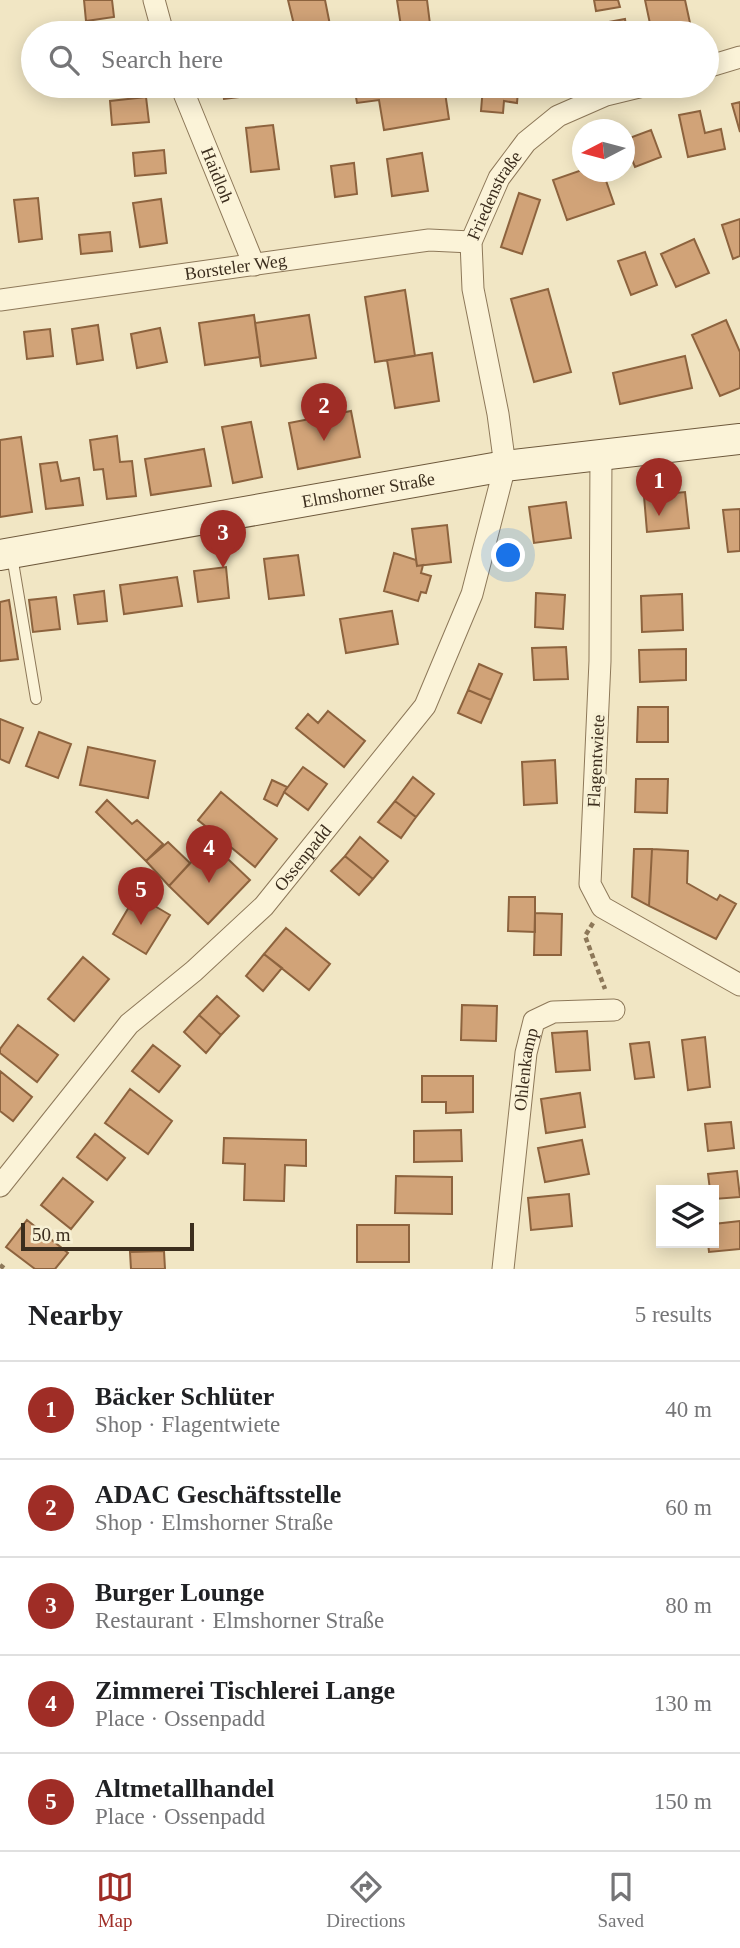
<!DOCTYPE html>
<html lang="en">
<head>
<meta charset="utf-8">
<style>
  body { margin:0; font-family:"Times New Roman",serif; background:#f2f2f2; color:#202124 }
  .controls { position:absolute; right:21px; bottom:21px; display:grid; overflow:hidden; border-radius:0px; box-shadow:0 4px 18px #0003 }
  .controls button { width:63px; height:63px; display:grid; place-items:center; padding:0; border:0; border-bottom:2px solid #e0e0e0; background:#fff; color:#202124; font:35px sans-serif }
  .compass { position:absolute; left:572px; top:119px; width:63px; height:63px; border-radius:50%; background:#fff; box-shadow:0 4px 18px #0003; rotate:264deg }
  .scale { position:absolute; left:21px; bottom:18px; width:173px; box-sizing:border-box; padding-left:7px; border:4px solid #3c2e1e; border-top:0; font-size:19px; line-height:24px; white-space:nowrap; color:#3c2e1e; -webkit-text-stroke:5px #f7f0d4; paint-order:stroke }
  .you { position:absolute; left:509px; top:556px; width:24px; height:24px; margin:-18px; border:5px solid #fff; border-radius:50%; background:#1a73e8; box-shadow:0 0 0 10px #1a73e833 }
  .badge { display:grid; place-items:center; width:46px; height:46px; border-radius:50%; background:#9f2d26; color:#fff; font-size:23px; font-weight:700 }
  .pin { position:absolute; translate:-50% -58px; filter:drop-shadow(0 2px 4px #0008) }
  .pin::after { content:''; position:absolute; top:37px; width:24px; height:21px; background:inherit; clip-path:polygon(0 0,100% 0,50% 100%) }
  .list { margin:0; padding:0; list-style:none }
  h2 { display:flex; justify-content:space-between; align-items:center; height:91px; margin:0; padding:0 28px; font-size:30px }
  h2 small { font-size:23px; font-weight:400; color:#757577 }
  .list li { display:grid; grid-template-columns:46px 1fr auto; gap:21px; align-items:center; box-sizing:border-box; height:98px; padding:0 28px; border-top:2px solid #e0e0e0 }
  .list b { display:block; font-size:26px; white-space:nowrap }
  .list p { margin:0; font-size:23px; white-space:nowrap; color:#757577 }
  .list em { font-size:23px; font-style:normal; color:#757577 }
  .icon { flex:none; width:38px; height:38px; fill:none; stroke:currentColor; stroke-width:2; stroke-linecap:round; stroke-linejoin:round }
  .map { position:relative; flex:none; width:740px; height:1269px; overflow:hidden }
  .search { position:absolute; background:#fff; box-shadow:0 4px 18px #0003; left:21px; right:21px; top:21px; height:77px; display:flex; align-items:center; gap:18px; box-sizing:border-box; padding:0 24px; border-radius:38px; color:#757577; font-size:26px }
  .sheet { height:581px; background:#fff }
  nav { display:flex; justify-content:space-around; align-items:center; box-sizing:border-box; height:98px; border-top:2px solid #e0e0e0; background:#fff; font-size:19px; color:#757577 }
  nav a { display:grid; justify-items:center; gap:4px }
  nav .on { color:#9f2d26 }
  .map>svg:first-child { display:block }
</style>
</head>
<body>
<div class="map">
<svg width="740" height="1269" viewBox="0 0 740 1269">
  <rect width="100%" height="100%" fill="#f1e6c4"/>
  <path fill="#d1a378" stroke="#8d633e" stroke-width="2" d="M 84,0 L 112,0 L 114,17 L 86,21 Z
    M 288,0 L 325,0 L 331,30 L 319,33 L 296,33 Z
    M 397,0 L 427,0 L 431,32 L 402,33 Z
    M 594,0 L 618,0 L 620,7 L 596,11 Z
    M 645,0 L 685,0 L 692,32 L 652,33 Z
    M 625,19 L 627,33 L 571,33 L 571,29 Z
    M 222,86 L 254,86 L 256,95 L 224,99 Z
    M 354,86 L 444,86 L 449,119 L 384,130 L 379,100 L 357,103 Z
    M 483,86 L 531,86 L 531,92 L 518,91 L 517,103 L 504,101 L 503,113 L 481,111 Z
    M 146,97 L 149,122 L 112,125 L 110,101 Z
    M 740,102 L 740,132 L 732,104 Z
    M 700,111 L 705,133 L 721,129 L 725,149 L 688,157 L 679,115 Z
    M 273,125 L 279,169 L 251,172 L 246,128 Z
    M 651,130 L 661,157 L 635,167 L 624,140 Z
    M 164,150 L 166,173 L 135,176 L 133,153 Z
    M 422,153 L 428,191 L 392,196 L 387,159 Z
    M 354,163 L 357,194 L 335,197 L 331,166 Z
    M 582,170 L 603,172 L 614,204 L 567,220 L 553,180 Z
    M 519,193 L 540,200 L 522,254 L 501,247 Z
    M 38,198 L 42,239 L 19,242 L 14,200 Z
    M 161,199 L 167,243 L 140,247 L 133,203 Z
    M 740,219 L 740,256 L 733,259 L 722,225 Z
    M 110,232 L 112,251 L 81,254 L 79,235 Z
    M 694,239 L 709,273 L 676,287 L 661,254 Z
    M 645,252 L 657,285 L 631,295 L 618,261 Z
    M 548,289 L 571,372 L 534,382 L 511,299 Z
    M 405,290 L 415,356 L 375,362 L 365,297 Z
    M 254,315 L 260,357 L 205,365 L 199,323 Z
    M 309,315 L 316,358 L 261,366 L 255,323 Z
    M 726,320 L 740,352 L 740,388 L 720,396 L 692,335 Z
    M 98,325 L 103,360 L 77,364 L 72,329 Z
    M 160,328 L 167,362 L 137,368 L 131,334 Z
    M 50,329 L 53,356 L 27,359 L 24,332 Z
    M 432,353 L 439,401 L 395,408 L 387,360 Z
    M 685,356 L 692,388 L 620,404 L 613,373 Z
    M 351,411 L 360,457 L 298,469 L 289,423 Z
    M 251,422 L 262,477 L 233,483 L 222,427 Z
    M 117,436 L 120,462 L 132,461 L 136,496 L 107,499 L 103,469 L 94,470 L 90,440 Z
    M 21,437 L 32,512 L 0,517 L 0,440 Z
    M 204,449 L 211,486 L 151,495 L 145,459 Z
    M 57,462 L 61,481 L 79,478 L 83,505 L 46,509 L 40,464 Z
    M 685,492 L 689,528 L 647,532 L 644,496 Z
    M 566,502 L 571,538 L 534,543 L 529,507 Z
    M 740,509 L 740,551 L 728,552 L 723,510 Z
    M 447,525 L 451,562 L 417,566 L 412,529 Z
    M 394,553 L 416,560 L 417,566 L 423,565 L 421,573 L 431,576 L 426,593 L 421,592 L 418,601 L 384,591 Z
    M 298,555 L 304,595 L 269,599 L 264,559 Z
    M 226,567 L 229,598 L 198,602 L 194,571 Z
    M 177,577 L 182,606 L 124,614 L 120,585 Z
    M 104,591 L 107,621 L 78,624 L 74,595 Z
    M 536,593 L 565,595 L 563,629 L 535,627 Z
    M 682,594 L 683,630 L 642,632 L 641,596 Z
    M 56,597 L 60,629 L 33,632 L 29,600 Z
    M 9,600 L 18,659 L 0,661 L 0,602 Z
    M 392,611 L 398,644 L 346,653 L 340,619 Z
    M 566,647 L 568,679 L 534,680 L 532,648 Z
    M 686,649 L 686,680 L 640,682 L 639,650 Z
    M 479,664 L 502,674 L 491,700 L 468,690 Z
    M 468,690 L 491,700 L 481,723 L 458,713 Z
    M 638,707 L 668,707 L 668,742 L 637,742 Z
    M 328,711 L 365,741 L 344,767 L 296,728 L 308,714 L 318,723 Z
    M 0,719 L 23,728 L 9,763 L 0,759 Z
    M 39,732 L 71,744 L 58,778 L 26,766 Z
    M 88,747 L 155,761 L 148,798 L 80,785 Z
    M 555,760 L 557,803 L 524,805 L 522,762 Z
    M 303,767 L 327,784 L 308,810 L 284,792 Z
    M 413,777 L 434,794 L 416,817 L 395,801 Z
    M 636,779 L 668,779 L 667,813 L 635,812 Z
    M 272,780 L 287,787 L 277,806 L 264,799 Z
    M 221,792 L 277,839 L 255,867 L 198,820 Z
    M 107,800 L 132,824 L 137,820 L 163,844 L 146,861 L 96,812 Z
    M 395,801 L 416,817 L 401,838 L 378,822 Z
    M 360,837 L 388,861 L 373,879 L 345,856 Z
    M 168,842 L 190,863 L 169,886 L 146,861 Z
    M 210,842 L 250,880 L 208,924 L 169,886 Z
    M 634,849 L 652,849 L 649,906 L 632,897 Z
    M 652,849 L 688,851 L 687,883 L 717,900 L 720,895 L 736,904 L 716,939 L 649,906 Z
    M 345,856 L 373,879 L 359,895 L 331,871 Z
    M 136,895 L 170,915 L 146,954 L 113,934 Z
    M 509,897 L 535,897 L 535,932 L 508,931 Z
    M 535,913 L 562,914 L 561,955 L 534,955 Z
    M 286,928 L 330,964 L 309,990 L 264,954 Z
    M 264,954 L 282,968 L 263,991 L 246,976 Z
    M 83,957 L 109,979 L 74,1021 L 48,999 Z
    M 217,996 L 239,1016 L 221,1035 L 199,1015 Z
    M 462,1005 L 497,1006 L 496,1041 L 461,1040 Z
    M 199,1015 L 221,1035 L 206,1053 L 184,1032 Z
    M 18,1025 L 58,1055 L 37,1082 L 0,1053 L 0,1049 Z
    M 587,1031 L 590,1070 L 556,1072 L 552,1033 Z
    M 705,1037 L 710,1087 L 688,1090 L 682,1040 Z
    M 649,1042 L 654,1077 L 635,1079 L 630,1044 Z
    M 153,1045 L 180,1066 L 159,1092 L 132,1071 Z
    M 0,1071 L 32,1097 L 13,1121 L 0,1111 Z
    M 422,1076 L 473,1076 L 473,1112 L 446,1113 L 446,1102 L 422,1102 Z
    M 130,1089 L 172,1121 L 148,1154 L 105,1123 Z
    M 580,1093 L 585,1127 L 546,1133 L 541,1099 Z
    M 731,1122 L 734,1148 L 708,1151 L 705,1124 Z
    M 461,1130 L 462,1161 L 414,1162 L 414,1131 Z
    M 95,1134 L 125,1158 L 107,1180 L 77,1157 Z
    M 224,1138 L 306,1140 L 306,1166 L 285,1165 L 284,1201 L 244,1200 L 245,1164 L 223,1163 Z
    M 582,1140 L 589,1174 L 545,1182 L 538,1148 Z
    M 737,1171 L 740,1197 L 714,1199 L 714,1190 L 710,1190 L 708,1174 Z
    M 396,1176 L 452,1177 L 452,1214 L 395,1213 Z
    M 63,1178 L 93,1202 L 71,1229 L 41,1205 Z
    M 569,1194 L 572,1226 L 531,1230 L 528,1198 Z
    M 27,1220 L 68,1253 L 55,1269 L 35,1269 L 6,1247 Z
    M 740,1221 L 740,1249 L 709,1252 L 708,1243 L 714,1243 L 714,1224 Z
    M 357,1225 L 409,1225 L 409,1262 L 357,1262 Z
    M 164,1251 L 165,1269 L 131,1269 L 130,1252 Z"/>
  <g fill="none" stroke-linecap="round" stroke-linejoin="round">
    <defs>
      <path id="lane" d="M 12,556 L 36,699"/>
      <g id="street">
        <path d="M 154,0 L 163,33"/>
        <path d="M 707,67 L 740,57"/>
        <path id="s1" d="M 181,86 L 254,265"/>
        <path id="s2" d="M 0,300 L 429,240 L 471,242"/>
        <path d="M 601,454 L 600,661 L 590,884 L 602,907 L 740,985"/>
        <path id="s3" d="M 0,1186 L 129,1024 L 194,971 L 264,906 L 425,706 L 472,594 L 505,466 L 498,414 L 473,289 L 471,242 L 499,178 L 526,142 L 558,116 L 606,95 L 643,86"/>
        <path id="s4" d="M 503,1269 L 526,1053 L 534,1021 L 553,1012 L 614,1010"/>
      </g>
      <g id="secondary">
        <path id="s5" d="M 0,555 L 505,466 L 740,439"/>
      </g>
    </defs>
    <use href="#lane" stroke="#8d7859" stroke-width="12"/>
    <use href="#street" stroke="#8d7859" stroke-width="23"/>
    <use href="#secondary" stroke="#6e593c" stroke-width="32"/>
    <path stroke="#8d7859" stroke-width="4.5" stroke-dasharray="5 3.5" stroke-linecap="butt" d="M 593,923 L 585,936 L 605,989
      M 0,1265 L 5,1269"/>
    <use href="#lane" stroke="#fbf3d8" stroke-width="10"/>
    <use href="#street" stroke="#fbf3d8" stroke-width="21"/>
    <use href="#secondary" stroke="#fbf3d8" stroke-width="30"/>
  </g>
  <g text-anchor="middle" stroke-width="7" stroke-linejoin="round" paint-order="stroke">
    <g font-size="18" fill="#3c2e1e" stroke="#f7f0d4">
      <text dy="6" stroke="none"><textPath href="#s1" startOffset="96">Haidloh</textPath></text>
      <text dy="6" stroke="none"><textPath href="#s3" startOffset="1176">Friedenstraße</textPath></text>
      <text dy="6" stroke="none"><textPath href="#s2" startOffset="238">Borsteler Weg</textPath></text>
      <text dy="6" stroke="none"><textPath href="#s5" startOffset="374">Elmshorner Straße</textPath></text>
      <text transform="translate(596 761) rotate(-87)" y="6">Flagentwiete</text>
      <text dy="6" stroke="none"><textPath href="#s3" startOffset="448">Ossenpadd</textPath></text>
      <text dy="6" stroke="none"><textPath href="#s4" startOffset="201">Ohlenkamp</textPath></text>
    </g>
  </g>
</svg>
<div class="controls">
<button><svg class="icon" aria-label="layers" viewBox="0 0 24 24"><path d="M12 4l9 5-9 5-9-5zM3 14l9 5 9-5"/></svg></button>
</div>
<svg class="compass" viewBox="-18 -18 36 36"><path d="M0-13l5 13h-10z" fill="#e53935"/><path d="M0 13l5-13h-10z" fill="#757577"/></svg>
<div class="scale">50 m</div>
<div class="you"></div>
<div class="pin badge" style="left:659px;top:516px">1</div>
<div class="pin badge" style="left:324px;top:441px">2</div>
<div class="pin badge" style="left:223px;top:568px">3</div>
<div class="pin badge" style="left:209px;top:883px">4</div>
<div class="pin badge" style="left:141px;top:925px">5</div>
<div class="search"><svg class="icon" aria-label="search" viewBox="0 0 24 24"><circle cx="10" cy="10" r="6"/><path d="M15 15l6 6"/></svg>Search here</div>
</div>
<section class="sheet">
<h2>Nearby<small>5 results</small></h2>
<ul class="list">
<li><span class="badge">1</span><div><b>Bäcker Schlüter</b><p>Shop · Flagentwiete</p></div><em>40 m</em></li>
<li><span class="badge">2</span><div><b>ADAC Geschäftsstelle</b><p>Shop · Elmshorner Straße</p></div><em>60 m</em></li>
<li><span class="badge">3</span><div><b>Burger Lounge</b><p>Restaurant · Elmshorner Straße</p></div><em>80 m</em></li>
<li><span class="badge">4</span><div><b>Zimmerei Tischlerei Lange</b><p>Place · Ossenpadd</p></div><em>130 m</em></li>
<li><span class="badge">5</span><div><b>Altmetallhandel</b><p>Place · Ossenpadd</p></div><em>150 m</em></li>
</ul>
</section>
<nav>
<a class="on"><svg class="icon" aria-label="map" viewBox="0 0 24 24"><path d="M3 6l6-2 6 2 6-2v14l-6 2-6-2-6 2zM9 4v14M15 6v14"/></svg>Map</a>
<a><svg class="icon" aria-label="directions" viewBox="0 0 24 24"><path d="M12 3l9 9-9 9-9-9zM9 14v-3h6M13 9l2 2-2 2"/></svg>Directions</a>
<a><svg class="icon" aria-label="saved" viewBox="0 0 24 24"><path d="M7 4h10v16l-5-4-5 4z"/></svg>Saved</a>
</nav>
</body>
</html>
